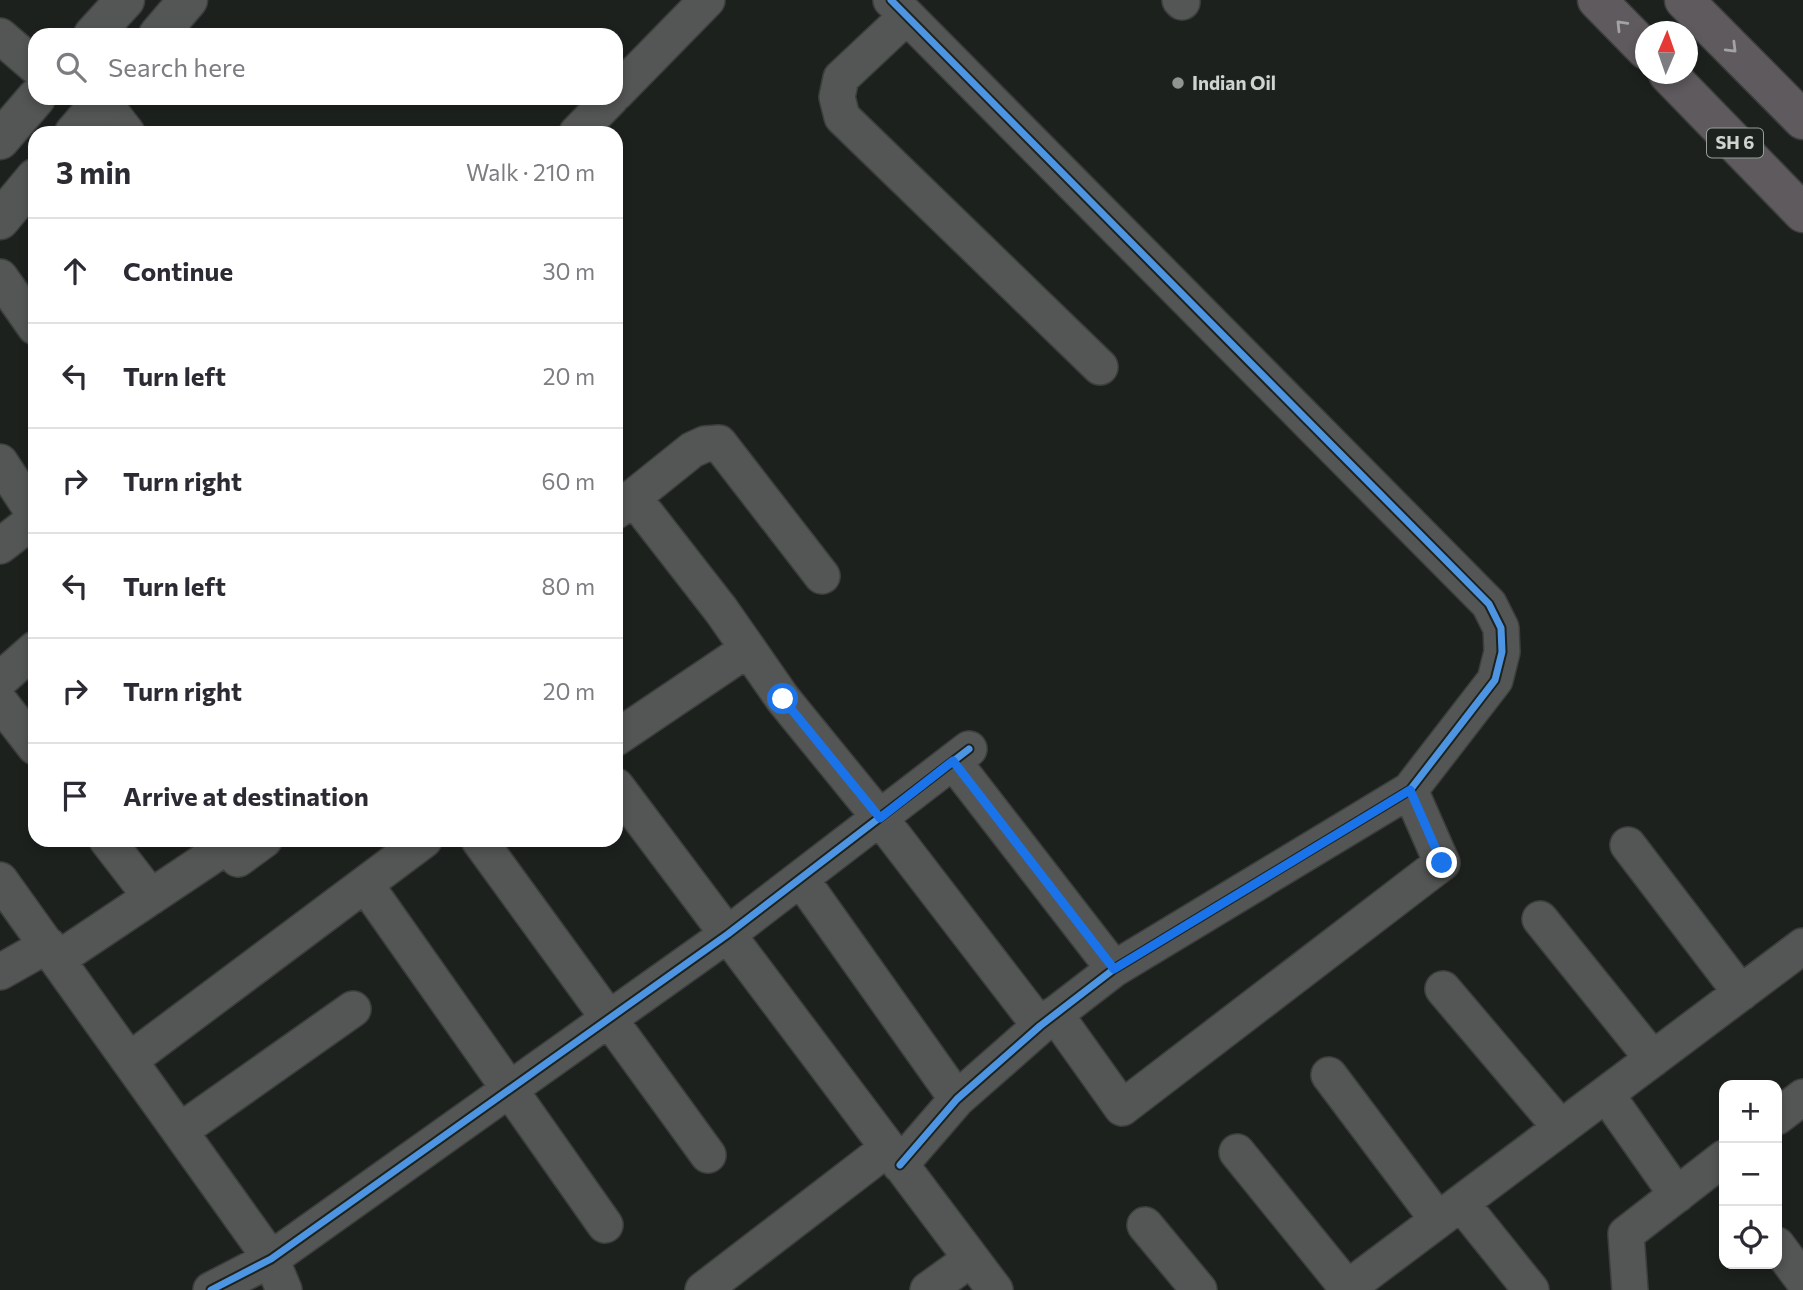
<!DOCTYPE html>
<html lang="en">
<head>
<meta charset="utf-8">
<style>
  body { margin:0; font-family:Commissioner,sans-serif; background:#f2f2f3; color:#2b2b33 }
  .controls { position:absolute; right:21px; bottom:21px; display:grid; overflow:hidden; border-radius:14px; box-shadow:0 4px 10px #0003 }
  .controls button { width:63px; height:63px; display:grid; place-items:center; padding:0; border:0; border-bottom:2px solid #e1e1e2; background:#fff; color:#2b2b33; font:35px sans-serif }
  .compass { position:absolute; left:1635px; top:21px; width:63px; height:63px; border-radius:50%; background:#fff; box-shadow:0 4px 10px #0003; rotate:2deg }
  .stop { position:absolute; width:21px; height:21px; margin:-16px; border:5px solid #1a73e8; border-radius:50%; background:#fff }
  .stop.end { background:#1a73e8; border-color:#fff; box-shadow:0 2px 7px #0008 }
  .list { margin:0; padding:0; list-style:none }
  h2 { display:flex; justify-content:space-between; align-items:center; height:91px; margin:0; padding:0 28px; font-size:30px }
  h2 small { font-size:23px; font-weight:400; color:#7c7c81 }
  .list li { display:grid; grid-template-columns:46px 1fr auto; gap:21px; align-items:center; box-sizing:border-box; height:105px; padding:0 28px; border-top:2px solid #e1e1e2 }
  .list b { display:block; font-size:26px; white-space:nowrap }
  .list em { font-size:23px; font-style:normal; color:#7c7c81 }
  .icon { flex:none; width:38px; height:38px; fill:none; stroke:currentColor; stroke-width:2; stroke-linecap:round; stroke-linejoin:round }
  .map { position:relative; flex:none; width:1803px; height:1290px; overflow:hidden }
  .search { position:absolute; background:#fff; box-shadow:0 4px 10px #0003; left:28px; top:28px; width:595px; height:77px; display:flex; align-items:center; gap:18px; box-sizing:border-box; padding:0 24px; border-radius:21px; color:#7c7c81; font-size:26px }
  .panel { position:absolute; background:#fff; box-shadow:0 4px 10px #0003; left:28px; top:126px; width:595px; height:721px; border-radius:21px }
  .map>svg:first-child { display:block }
</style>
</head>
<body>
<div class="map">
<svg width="1803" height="1290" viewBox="0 0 1803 1290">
  <rect width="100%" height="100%" fill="#1d211e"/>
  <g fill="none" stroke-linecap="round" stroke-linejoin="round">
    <defs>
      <path id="minor" d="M 891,0 L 1489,604 L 1501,628 L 1502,652 L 1495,680 L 1410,790 L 1114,969 L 1040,1026 L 957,1099 L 900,1165
        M 1180,0 L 1182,2
        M 907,16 L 841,78 L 837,97 L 842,117 L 1100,367
        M 0,36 L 35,66
        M 616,93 L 707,0
        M 100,98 L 127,133
        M 577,133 L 611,98
        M 0,277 L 35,327
        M 0,462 L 35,515
        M 633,497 L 721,610 L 783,699 L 880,818 L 1040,1026
        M 616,511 L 692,450 L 705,444 L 719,443 L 822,576
        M 0,546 L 35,519
        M 0,680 L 35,649
        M 0,702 L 35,747
        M 616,738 L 748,649
        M 953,761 L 1114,969
        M 616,786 L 995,1290
        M 107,840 L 151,897
        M 479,840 L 708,1155
        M 1628,845 L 1741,993
        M 238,859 L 264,840
        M 801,879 L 957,1099
        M 0,880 L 271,1259 L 284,1290
        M 365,884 L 605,1225
        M 1540,919 L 1653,1059
        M 58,959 L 218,852
        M 0,972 L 48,945
        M 1443,989 L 1561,1128
        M 1055,1014 L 1122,1108 L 1442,863 L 1410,790
        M 130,1060 L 424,840
        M 1329,1075 L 1438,1220
        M 1606,1094 L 1677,1195
        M 1777,1117 L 1803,1097
        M 180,1131 L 353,1009
        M 1237,1152 L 1349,1290
        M 1461,1203 L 1531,1290
        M 1145,1225 L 1199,1290
        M 1777,1245 L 1803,1280
        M 211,1290 L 271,1259 L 728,934 L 969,749
        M 703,1290 L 888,1148
        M 928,1290 L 971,1259
        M 1345,1290 L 1803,946
        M 1630,1290 L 1626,1234 L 1724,1158"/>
      <path id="tertiary" d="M 93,35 L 125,0
        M 158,35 L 188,0
        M 74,133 L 104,98
        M 0,140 L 36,98
        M 0,220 L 35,178"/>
      <path id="primary" d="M 1597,0 L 1646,50
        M 1684,0 L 1803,120
        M 1668,74 L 1803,213"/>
    </defs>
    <use href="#minor" stroke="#3b3e3c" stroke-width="38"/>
    <use href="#tertiary" stroke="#3b3e3c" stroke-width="41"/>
    <use href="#primary" stroke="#3b3e3c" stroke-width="41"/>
    <use href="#minor" stroke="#535654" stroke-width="35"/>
    <use href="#tertiary" stroke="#535654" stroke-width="38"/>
    <use href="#primary" stroke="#5e5a5e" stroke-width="38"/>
    <defs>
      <path id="cycleway" d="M 891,0 L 1489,604 L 1501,628 L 1502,652 L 1495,680 L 1410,790 L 1114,969 L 1040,1026 L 957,1099 L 900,1165
        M 211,1290 L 271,1259 L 728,934 L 969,749"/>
    </defs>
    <use href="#cycleway" stroke="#1c221d" stroke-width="11"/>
    <use href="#cycleway" stroke="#4d94e3" stroke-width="7"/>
  </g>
  <defs><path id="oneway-chevron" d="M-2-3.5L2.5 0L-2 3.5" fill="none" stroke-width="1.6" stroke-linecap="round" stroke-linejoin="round" transform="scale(1.75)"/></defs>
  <g stroke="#a2a3a2">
    <use href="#oneway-chevron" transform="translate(1621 25) rotate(-134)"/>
    <use href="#oneway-chevron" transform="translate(1732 48) rotate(45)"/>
  </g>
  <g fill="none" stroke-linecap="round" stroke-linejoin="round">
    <path stroke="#1a73e8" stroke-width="9" d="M 783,699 L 880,818 L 953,761 L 1114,969 L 1410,790 L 1442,863"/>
  </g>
  <circle fill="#919592" stroke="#1c221d" stroke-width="2.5" cx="1178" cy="83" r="7"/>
  <g text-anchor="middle" stroke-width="5" stroke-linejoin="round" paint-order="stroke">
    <rect fill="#1c221d" stroke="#9a9e9a" stroke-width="2" x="1707" y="128.5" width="56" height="29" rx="5"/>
    <g font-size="18" font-weight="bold" fill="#d0d3d0">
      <text x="1735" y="149">SH 6</text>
    </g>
    <g font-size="19" font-weight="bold" fill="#d0d3d0" stroke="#1c221d" text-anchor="start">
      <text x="1192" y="90">Indian Oil</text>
    </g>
  </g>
</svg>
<div class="controls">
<button>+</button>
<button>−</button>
<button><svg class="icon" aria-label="locate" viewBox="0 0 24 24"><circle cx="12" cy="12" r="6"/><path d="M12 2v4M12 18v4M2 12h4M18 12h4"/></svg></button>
</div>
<svg class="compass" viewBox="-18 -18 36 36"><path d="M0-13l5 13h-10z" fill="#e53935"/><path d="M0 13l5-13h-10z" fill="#7c7c81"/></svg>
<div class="stop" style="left:783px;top:699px"></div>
<div class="stop end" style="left:1442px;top:863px"></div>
<div class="search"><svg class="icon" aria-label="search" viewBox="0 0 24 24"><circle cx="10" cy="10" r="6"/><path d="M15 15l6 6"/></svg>Search here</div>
<section class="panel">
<h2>3 min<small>Walk · 210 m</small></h2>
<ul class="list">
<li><svg class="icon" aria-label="ahead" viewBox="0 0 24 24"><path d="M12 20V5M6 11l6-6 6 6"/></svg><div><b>Continue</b></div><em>30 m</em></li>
<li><svg class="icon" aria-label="left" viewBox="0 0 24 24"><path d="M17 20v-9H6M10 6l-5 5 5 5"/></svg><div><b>Turn left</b></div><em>20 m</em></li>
<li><svg class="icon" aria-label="right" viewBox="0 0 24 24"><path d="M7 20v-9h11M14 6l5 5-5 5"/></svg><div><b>Turn right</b></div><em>60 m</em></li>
<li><svg class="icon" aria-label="left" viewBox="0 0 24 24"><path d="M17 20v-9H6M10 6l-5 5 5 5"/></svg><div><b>Turn left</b></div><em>80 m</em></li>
<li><svg class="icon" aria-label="right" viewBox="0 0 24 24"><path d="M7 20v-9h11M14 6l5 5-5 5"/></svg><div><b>Turn right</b></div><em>20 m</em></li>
<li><svg class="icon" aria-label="arrive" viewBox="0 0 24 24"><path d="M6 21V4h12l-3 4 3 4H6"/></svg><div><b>Arrive at destination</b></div></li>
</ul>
</section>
</div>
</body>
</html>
